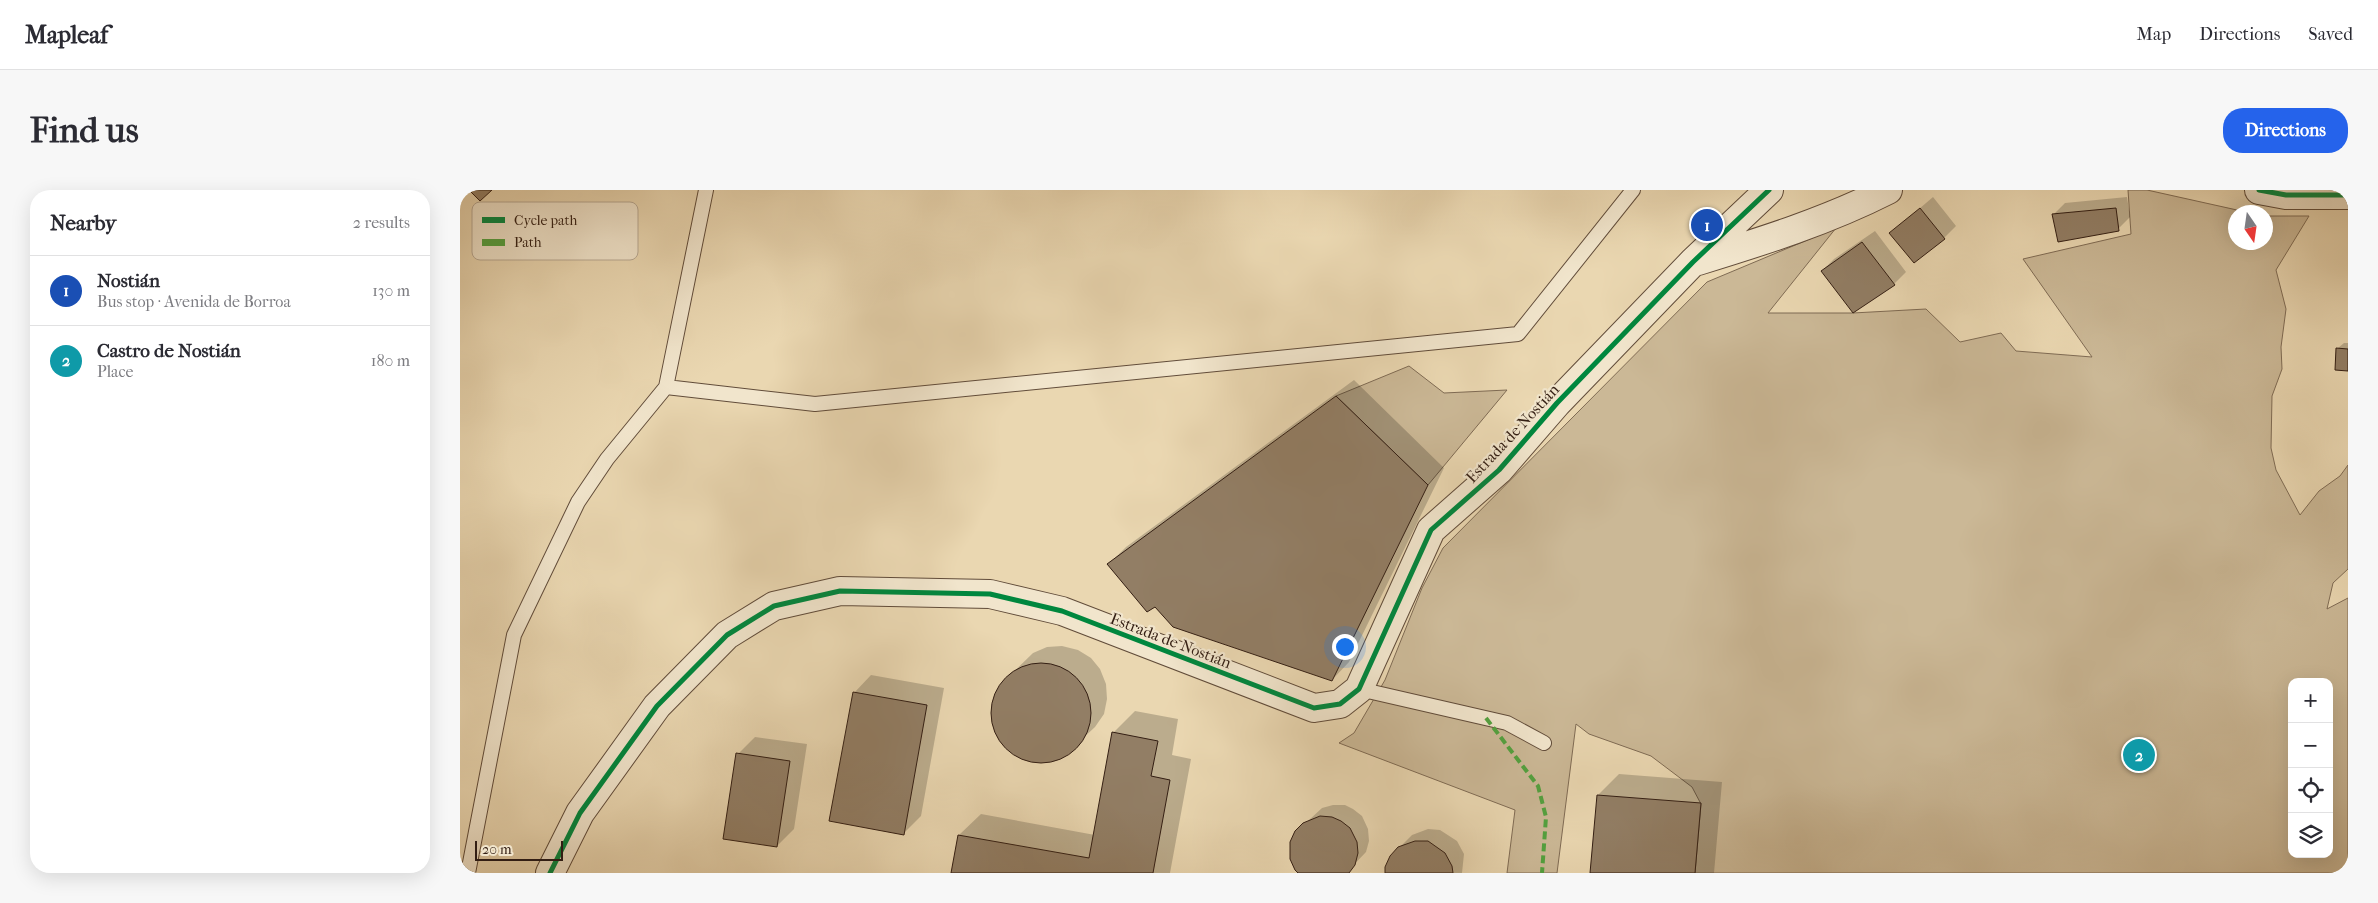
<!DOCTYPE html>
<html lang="en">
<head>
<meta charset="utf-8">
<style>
  body { margin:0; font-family:"IM FELL French Canon",serif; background:#f7f7f7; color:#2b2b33 }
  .controls { position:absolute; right:15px; bottom:15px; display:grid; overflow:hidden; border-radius:10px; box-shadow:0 5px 20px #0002 }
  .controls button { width:45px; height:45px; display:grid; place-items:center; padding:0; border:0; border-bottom:1px solid #e1e1e2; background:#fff; color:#2b2b33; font:25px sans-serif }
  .compass { position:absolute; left:1768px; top:15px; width:45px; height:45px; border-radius:50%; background:#fff; box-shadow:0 5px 20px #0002; rotate:167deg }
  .scale { position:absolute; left:15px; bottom:12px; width:88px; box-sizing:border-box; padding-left:5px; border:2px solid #331e13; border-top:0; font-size:14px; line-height:18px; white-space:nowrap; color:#331e13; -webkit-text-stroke:4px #f1e5cc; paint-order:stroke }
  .you { position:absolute; left:884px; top:456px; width:18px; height:18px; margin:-12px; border:4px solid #fff; border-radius:50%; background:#1a73e8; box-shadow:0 0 0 8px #1a73e833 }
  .badge { display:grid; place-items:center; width:32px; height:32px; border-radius:50%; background:#2563eb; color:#fff; font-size:16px; font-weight:700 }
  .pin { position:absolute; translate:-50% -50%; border:2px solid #fff; box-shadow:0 1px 5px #0006 }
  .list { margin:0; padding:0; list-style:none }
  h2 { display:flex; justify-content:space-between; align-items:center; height:65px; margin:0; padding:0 20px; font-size:21px }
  h2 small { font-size:16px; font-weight:400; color:#7c7c81 }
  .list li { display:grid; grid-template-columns:32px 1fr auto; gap:15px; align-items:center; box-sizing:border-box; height:70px; padding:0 20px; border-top:1px solid #e1e1e2 }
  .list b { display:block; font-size:19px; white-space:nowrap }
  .list p { margin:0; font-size:16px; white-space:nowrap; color:#7c7c81 }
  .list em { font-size:16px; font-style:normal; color:#7c7c81 }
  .icon { flex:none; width:28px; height:28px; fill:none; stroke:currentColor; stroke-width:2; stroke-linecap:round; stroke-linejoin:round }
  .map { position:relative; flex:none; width:1888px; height:683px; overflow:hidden; border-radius:20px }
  header { display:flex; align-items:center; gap:30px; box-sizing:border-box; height:70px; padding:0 25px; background:#fff; border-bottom:1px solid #e1e1e2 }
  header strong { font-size:24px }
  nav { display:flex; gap:28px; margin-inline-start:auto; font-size:18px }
  .intro { display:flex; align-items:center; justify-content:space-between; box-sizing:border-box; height:120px; padding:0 30px }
  h1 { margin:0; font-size:35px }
  .button { padding:12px 22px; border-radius:20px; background:#2563eb; color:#fff; font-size:18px; font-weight:700 }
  main { display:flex; gap:30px; padding:0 30px }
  aside { flex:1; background:#fff; border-radius:20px; box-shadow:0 5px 20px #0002 }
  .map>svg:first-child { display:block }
</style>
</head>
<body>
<header>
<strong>Mapleaf</strong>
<nav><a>Map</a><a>Directions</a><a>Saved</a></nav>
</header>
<div class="intro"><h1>Find us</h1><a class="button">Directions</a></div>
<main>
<aside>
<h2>Nearby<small>2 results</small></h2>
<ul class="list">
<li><span class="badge" style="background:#1a4fb4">1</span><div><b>Nostián</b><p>Bus stop · Avenida de Borroa</p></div><em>130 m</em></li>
<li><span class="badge" style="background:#0f9aa8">2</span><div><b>Castro de Nostián</b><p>Place</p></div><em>180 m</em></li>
</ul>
</aside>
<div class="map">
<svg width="1888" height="683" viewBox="0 0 1888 683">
  <rect width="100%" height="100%" fill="#ead7b1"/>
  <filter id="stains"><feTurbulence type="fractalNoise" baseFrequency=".004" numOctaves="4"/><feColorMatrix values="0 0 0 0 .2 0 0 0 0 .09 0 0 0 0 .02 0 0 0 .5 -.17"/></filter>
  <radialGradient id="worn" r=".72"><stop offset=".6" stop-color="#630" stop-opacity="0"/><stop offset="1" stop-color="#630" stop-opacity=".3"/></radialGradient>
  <path fill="#cbb896" stroke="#7f6b54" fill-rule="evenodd" d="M 1668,0 L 1687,0 L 1786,22 L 1776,22 L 1776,52 L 1806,52 L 1806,26 L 1849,26 L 1816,80 L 1826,119 L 1821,157 L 1822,179 L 1812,206 L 1811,258 L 1816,280 L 1840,325 L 1859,301 L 1880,286 L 1888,275 L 1888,379 L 1873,393 L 1867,419 L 1888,408 L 1888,683 L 1235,683 L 1241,614 L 1232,597 L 1191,566 L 1129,544 L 1116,534 L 1097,683 L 1047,683 L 1055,620 L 879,553 L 894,543 L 925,490 L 962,398 L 983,358 L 1247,92 L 1376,38 L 1308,123 L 1393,123 L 1466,119 L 1500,152 L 1541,143 L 1556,161 L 1632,167 L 1563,69 L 1671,44 ZM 1832,492 L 1869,492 L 1869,664 L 1832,664 Z
    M 949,176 L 984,203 L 1047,200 L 968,295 L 876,206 Z"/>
  <path fill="#0003" d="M 1473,7 L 1496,36 L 1484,48 L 1431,43 Z
    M 1667,7 L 1670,27 L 1658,39 L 1593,25 L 1605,13 Z
    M 1415,41 L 1446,82 L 1434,94 L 1394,121 L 1362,81 L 1374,69 Z
    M 1884,153 L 1888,153 L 1888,179 L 1878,158 Z
    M 894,190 L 984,278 L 889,472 L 872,490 L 695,415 L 649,374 L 666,357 Z
    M 602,456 L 618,460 L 631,468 L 640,479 L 646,494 L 647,509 L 644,524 L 635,537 L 604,566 L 588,571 L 571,571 L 556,565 L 542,554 L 534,540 L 531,523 L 535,506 L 543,492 L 573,463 L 587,457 Z
    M 411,485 L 484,498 L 461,626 L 444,643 L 394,503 Z
    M 675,521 L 718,529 L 712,565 L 731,569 L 710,683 L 493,683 L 499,645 L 521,624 L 635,645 L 653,543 Z
    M 295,547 L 347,554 L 334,639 L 317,656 L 278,564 Z
    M 1159,584 L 1262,592 L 1254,683 L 1131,683 L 1138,605 Z
    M 873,615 L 885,615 L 893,619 L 902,626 L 908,639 L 909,651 L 906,662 L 886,683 L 840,683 L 836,642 L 862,618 Z
    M 968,639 L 980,640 L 997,651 L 1004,664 L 1002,683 L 926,683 L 939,658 L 952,645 Z"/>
  <path fill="#927e65" stroke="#331e13" d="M 9,0 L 32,0 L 20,11 Z
    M 1460,18 L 1485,49 L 1454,73 L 1429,43 Z
    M 1656,18 L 1659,41 L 1598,52 L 1592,24 Z
    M 1402,52 L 1435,95 L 1393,123 L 1361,81 Z
    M 1876,158 L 1888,159 L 1888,181 L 1875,180 Z
    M 876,206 L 968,295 L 872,491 L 713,437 L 695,417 L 687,422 L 647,374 Z
    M531 523a50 50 0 1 1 100 0a50 50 0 1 1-100 0Z
    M 393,502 L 467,515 L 444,645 L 369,631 Z
    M 652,542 L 698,551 L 691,586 L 710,590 L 693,683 L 491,683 L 498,645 L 629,668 Z
    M 276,563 L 330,571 L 317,657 L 263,649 Z
    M 1137,605 L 1241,613 L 1235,683 L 1130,683 Z
    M 860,626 L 872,627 L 881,631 L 890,638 L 897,652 L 898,663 L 895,675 L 889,683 L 838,683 L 835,680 L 830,669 L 830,652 L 835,641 L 843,633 Z
    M 955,651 L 968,651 L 985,663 L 992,676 L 993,683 L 925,683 L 925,677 L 930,666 L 938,657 Z"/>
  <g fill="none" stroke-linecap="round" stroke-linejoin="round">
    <defs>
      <path id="service" d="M 206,197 L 355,214 L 1058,144 L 1173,0
        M 899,499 L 1047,533 L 1084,553
        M 8,683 L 54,445 L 118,312 L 147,269 L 206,197 L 246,0"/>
      <path id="minor" d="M 1799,0 L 1826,5 L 1888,5
        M 1238,71 C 1303,51 1367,31 1428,0
        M 90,683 L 120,623 L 197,516 L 267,445 L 314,416 L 380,401 L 530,404 L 602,421 L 854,518 L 880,514 L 899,499 L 971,340 L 1039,280 L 1097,213 L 1233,72 L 1309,0"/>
    </defs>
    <use href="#service" stroke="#614c3a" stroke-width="16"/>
    <use href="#minor" stroke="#614c3a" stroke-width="30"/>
    <use href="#service" stroke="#f1e5cc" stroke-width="14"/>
    <use href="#minor" stroke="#f1e5cc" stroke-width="28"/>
    <path stroke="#52a23f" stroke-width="4" stroke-dasharray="8 4" stroke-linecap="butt" d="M 1026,528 L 1078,596 L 1086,627 L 1082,683"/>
    <defs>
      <path id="cycleway" d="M 1799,0 L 1826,5 L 1888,5
        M 90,683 L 120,623 L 197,516 L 267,445 L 314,416 L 380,401 L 530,404 L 602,421 L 854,518 L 880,514 L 899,499 L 971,340 L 1039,280 L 1097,213 L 1233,72 L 1309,0"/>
    </defs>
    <use href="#cycleway" stroke="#f1e5cc" stroke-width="8"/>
    <use href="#cycleway" stroke="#00873e" stroke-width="5"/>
  </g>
  <g text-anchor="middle" stroke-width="4.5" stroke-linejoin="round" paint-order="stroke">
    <g font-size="16" fill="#331e13" stroke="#f1e5cc">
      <text transform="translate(1052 243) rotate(-47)" y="6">Estrada de Nostián</text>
      <text transform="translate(711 450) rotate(21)" y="6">Estrada de Nostián</text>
    </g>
  </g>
  <rect x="12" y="12" width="166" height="58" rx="8" fill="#f1e5cc" stroke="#b8a994" stroke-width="1"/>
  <rect x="22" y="27" width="23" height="6" fill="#00873e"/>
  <rect x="22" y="49" width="23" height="7" fill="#52a23f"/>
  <g font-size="14" fill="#331e13">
    <text x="54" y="35">Cycle path</text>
    <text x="54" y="57">Path</text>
  </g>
  <rect width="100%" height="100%" filter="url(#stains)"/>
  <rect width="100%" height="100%" fill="url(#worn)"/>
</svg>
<div class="controls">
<button>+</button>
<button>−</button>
<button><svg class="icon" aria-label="locate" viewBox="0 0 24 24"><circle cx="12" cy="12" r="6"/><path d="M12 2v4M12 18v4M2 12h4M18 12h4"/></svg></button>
<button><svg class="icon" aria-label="layers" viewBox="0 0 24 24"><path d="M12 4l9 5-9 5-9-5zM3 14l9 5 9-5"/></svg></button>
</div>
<svg class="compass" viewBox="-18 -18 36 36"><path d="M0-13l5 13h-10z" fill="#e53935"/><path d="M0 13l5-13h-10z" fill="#7c7c81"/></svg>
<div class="scale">20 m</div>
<div class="you"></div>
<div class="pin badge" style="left:1247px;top:35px;background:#1a4fb4">1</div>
<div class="pin badge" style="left:1679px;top:565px;background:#0f9aa8">2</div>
</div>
</main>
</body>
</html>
